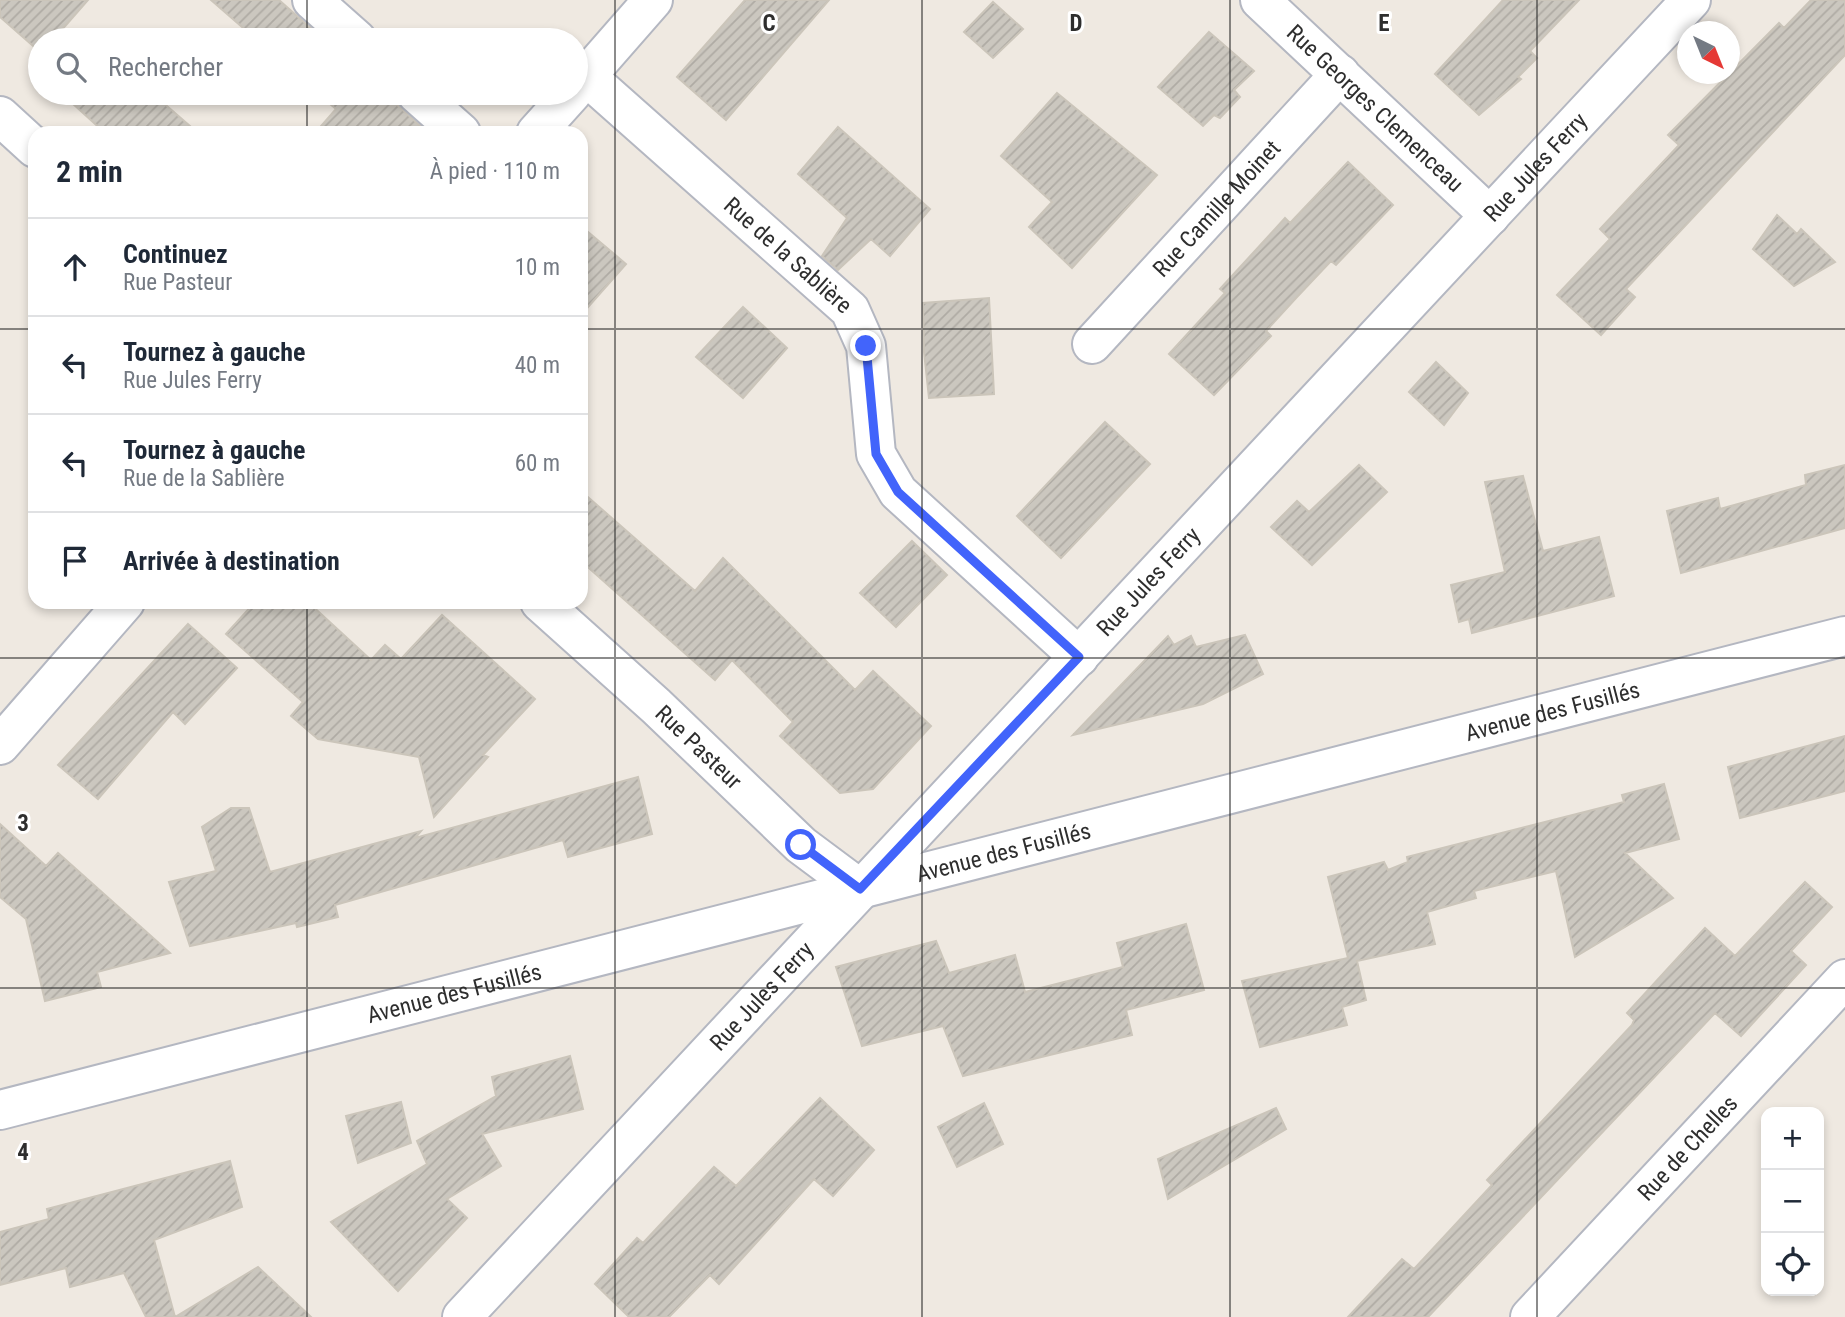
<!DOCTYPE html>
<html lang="fr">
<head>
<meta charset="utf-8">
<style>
  body { margin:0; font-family:"Roboto Condensed",sans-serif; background:#f2f2f3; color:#1f2937 }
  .controls { position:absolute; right:21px; bottom:21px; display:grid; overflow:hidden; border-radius:14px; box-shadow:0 4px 10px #0003 }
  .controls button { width:63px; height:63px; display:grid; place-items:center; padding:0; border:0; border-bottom:2px solid #e0e1e3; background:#fff; color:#1f2937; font:35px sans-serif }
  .compass { position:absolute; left:1677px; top:21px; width:63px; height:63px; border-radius:50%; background:#fff; box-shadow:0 4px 10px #0003; rotate:137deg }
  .stop { position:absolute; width:21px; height:21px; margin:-16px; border:5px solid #4264fb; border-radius:50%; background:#fff }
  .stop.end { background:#4264fb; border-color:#fff; box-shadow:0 2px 7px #0008 }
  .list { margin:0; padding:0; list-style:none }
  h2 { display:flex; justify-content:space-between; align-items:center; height:91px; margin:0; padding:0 28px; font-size:30px }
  h2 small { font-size:23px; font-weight:400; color:#747a83 }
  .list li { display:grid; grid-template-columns:46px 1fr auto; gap:21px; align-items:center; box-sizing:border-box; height:98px; padding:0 28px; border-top:2px solid #e0e1e3 }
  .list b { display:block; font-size:26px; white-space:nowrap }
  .list p { margin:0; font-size:23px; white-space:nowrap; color:#747a83 }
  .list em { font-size:23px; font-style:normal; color:#747a83 }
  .icon { flex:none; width:38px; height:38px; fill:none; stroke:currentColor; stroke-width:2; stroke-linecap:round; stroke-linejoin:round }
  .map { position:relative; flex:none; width:1845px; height:1317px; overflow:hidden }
  .search { position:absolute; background:#fff; box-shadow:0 4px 10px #0003; left:28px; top:28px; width:560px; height:77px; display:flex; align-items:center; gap:18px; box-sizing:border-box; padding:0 24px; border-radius:38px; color:#747a83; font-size:26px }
  .panel { position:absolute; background:#fff; box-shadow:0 4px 10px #0003; left:28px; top:126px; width:560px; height:483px; border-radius:21px }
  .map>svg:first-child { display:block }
</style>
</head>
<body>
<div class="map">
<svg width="1845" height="1317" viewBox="0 0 1845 1317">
  <defs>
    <pattern id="building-hatch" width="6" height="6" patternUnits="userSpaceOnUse" patternTransform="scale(1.75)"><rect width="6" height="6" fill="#cbc7bf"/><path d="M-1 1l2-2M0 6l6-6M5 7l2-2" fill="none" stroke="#afaba4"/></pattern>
  </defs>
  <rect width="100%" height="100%" fill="#efe9e1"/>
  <path fill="url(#building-hatch)" stroke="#cbc5ba" stroke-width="2" d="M 0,0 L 88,0 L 53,40 L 40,40 L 40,52 L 0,17 Z
    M 211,0 L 279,0 L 324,40 L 257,40 Z
    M 745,0 L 829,0 L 726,120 L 677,77 Z
    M 1503,0 L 1579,0 L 1530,51 L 1537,58 L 1518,77 L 1521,79 L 1479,115 L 1435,74 Z
    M 1811,0 L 1845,0 L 1845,55 L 1626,289 L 1635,297 L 1601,335 L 1557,295 L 1610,239 L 1600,229 L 1679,145 L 1668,135 L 1779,23 L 1784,28 Z
    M 993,2 L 1023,29 L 993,58 L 964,32 Z
    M 1209,32 L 1254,71 L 1234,90 L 1240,97 L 1220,118 L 1214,115 L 1203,126 L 1158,87 Z
    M 61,93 L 152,93 L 198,133 L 105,133 Z
    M 317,93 L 384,93 L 428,133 L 315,133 L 336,109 Z
    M 1057,93 L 1157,175 L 1072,268 L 1029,227 L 1052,202 L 1001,156 Z
    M 838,127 L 930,209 L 890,256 L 871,239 L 838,270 L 822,256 L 847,218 L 798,174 Z
    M 1348,162 L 1393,205 L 1336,265 L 1331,261 L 1297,297 L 1266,331 L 1271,336 L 1214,395 L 1169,354 L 1225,293 L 1220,289 L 1285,218 L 1290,223 Z
    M 1777,215 L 1797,234 L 1801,229 L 1835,262 L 1794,286 L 1753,249 Z
    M 581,226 L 626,264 L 581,315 Z
    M 989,298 L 994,394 L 929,398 L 924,352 L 923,303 Z
    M 743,307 L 787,348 L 743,398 L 696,357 Z
    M 1436,362 L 1468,393 L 1444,425 L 1409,392 Z
    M 1105,422 L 1150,464 L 1061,558 L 1017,516 Z
    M 1359,465 L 1387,492 L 1312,565 L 1271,527 L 1297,501 L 1309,512 Z
    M 1845,465 L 1845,528 L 1681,573 L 1667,511 L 1718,498 L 1720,509 L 1806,485 L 1805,475 Z
    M 1523,476 L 1543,551 L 1599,537 L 1614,596 L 1472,633 L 1469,619 L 1459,622 L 1451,585 L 1505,572 L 1485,482 Z
    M 581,491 L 695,591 L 723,558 L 855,690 L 873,671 L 931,726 L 873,789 L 840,793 L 780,736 L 793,722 L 732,660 L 715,680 L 581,561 Z
    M 912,541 L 947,575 L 896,627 L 860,593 Z
    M 255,602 L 308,602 L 371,660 L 385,645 L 401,659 L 442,615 L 535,699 L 483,755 L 488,757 L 434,817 L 419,757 L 318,739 L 291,716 L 303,702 L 226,634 Z
    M 188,624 L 237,668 L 185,724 L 173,712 L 98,799 L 58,765 Z
    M 1245,635 L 1263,674 L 1203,704 L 1073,735 L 1168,636 L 1174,645 L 1191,636 L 1196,647 Z
    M 1845,736 L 1845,791 L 1740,818 L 1728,767 Z
    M 638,777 L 652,834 L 568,857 L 563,840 L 335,905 L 338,917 L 297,927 L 296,923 L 190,946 L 169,882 L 216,871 L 202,827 L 231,808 L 249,808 L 270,872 L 421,831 L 415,838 Z
    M 1664,784 L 1679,839 L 1625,853 L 1673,898 L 1575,957 L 1556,871 L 1474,891 L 1476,898 L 1427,912 L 1435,944 L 1357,961 L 1366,1000 L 1342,1007 L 1347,1025 L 1260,1047 L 1242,981 L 1348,958 L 1328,877 L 1384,862 L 1388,870 L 1408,862 L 1407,857 L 1624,802 L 1622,795 Z
    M 0,824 L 46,866 L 58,853 L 170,953 L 97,972 L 101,987 L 45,1001 L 26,919 L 0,897 Z
    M 1805,882 L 1832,907 L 1791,951 L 1806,965 L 1741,1036 L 1715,1013 L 1428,1317 L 1348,1317 L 1402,1259 L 1414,1269 L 1492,1185 L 1487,1180 L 1632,1025 L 1634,1020 L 1627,1013 L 1705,928 L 1735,956 Z
    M 1186,924 L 1204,990 L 1126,1010 L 1132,1035 L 963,1076 L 943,1026 L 862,1046 L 836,967 L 936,941 L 949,973 L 1015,955 L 1025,992 L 1123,967 L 1117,943 Z
    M 570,1056 L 583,1109 L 482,1134 L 501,1166 L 447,1199 L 467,1218 L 398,1291 L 331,1222 L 427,1164 L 417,1141 L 496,1096 L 492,1077 Z
    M 820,1098 L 874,1150 L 833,1196 L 814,1179 L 719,1284 L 710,1275 L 669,1317 L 629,1317 L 595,1284 L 637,1238 L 643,1243 L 714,1167 L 736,1186 Z
    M 401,1102 L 411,1143 L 358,1163 L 346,1116 Z
    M 984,1103 L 1003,1144 L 957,1167 L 938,1127 Z
    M 1276,1108 L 1286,1129 L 1168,1199 L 1158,1159 Z
    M 230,1161 L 242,1207 L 154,1240 L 175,1317 L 258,1267 L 311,1317 L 146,1317 L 124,1273 L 70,1287 L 66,1268 L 0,1285 L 0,1232 L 49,1219 L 47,1209 Z"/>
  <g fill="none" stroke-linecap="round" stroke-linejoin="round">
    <defs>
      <g id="street">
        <path d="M 312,0 L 357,40"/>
        <path id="s1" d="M 1260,0 L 1490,216"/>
        <path id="s2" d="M 586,76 L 850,310 L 866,346 L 876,454 L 898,492 L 1079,657"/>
        <path d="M 576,88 L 653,0"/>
        <path d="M 416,93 L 461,133"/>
        <path d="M 0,116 L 35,148"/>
        <path d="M 536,133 L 572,93"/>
        <path id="s3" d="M 1092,344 L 1340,74"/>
        <path id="s4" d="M 540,602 L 656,706 L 801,845 L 860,889"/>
        <path d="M 0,745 L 125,602"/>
        <path id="s5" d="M 0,1110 L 1845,636"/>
        <path id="s6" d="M 462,1317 L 1691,0"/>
        <path id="s7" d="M 1530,1317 L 1845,979"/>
      </g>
    </defs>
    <use href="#street" stroke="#b4b7c1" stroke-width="42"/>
    <use href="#street" stroke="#fff" stroke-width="38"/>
  </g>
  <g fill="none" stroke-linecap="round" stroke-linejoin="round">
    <path stroke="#4264fb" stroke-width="9" d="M 801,845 L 860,889 L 1079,657 L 898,492 L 876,454 L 866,346"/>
  </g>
  <path fill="none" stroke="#2e2e2e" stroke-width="2" stroke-opacity="0.55" d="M 307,0 L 307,40M 615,0 L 615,1317M 922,0 L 922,1317M 1230,0 L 1230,1317M 1537,0 L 1537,1317M 307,93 L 307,133M 0,329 L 35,329M 581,329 L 1845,329M 307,602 L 307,1317M 0,658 L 1845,658M 0,988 L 1845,988"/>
  <g text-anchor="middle" stroke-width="6" stroke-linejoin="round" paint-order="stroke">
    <g font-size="23" fill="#2e2e2e" stroke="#fff">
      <text dy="8" stroke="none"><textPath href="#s1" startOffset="158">Rue Georges Clemenceau</textPath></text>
      <text dy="8" stroke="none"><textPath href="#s6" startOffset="1573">Rue Jules Ferry</textPath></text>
      <text dy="8" stroke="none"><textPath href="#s3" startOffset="184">Rue Camille Moinet</textPath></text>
      <text dy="8" stroke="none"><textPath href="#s2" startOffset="270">Rue de la Sablière</textPath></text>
      <text dy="8" stroke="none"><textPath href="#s6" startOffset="1006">Rue Jules Ferry</textPath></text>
      <text dy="8" stroke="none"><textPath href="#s5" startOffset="1603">Avenue des Fusillés</textPath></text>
      <text dy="8" stroke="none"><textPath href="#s4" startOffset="215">Rue Pasteur</textPath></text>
      <text dy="8" stroke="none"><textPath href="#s5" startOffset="1036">Avenue des Fusillés</textPath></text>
      <text dy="8" stroke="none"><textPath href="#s5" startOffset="469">Avenue des Fusillés</textPath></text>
      <text dy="8" stroke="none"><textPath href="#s6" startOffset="439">Rue Jules Ferry</textPath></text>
      <text dy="8" stroke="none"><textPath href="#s7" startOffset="231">Rue de Chelles</textPath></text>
    </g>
  </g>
  <g font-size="23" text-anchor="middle" font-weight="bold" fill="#2e2e2e" stroke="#fff" stroke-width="6" stroke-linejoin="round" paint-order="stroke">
    <text x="769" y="31">C</text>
    <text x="1076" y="31">D</text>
    <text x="1384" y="31">E</text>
    <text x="23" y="831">3</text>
    <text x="23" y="1160">4</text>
  </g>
</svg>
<div class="controls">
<button>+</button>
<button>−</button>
<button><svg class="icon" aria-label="locate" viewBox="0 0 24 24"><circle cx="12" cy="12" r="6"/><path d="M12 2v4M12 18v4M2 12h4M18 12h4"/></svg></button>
</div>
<svg class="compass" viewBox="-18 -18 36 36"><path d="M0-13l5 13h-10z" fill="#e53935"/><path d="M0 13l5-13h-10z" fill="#747a83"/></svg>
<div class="stop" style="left:801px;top:845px"></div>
<div class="stop end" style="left:866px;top:346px"></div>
<div class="search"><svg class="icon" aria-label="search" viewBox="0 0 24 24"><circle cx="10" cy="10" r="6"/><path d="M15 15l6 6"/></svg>Rechercher</div>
<section class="panel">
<h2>2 min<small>À pied · 110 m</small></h2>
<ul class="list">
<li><svg class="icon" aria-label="ahead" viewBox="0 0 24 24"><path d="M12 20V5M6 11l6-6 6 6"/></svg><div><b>Continuez</b><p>Rue Pasteur</p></div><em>10 m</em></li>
<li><svg class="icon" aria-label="left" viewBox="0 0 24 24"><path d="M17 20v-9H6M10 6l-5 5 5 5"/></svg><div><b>Tournez à gauche</b><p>Rue Jules Ferry</p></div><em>40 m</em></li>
<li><svg class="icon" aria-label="left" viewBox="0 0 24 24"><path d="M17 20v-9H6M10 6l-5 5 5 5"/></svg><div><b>Tournez à gauche</b><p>Rue de la Sablière</p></div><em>60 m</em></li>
<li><svg class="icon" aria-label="arrive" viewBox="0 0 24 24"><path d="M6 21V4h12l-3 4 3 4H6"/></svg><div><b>Arrivée à destination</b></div></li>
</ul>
</section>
</div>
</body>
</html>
